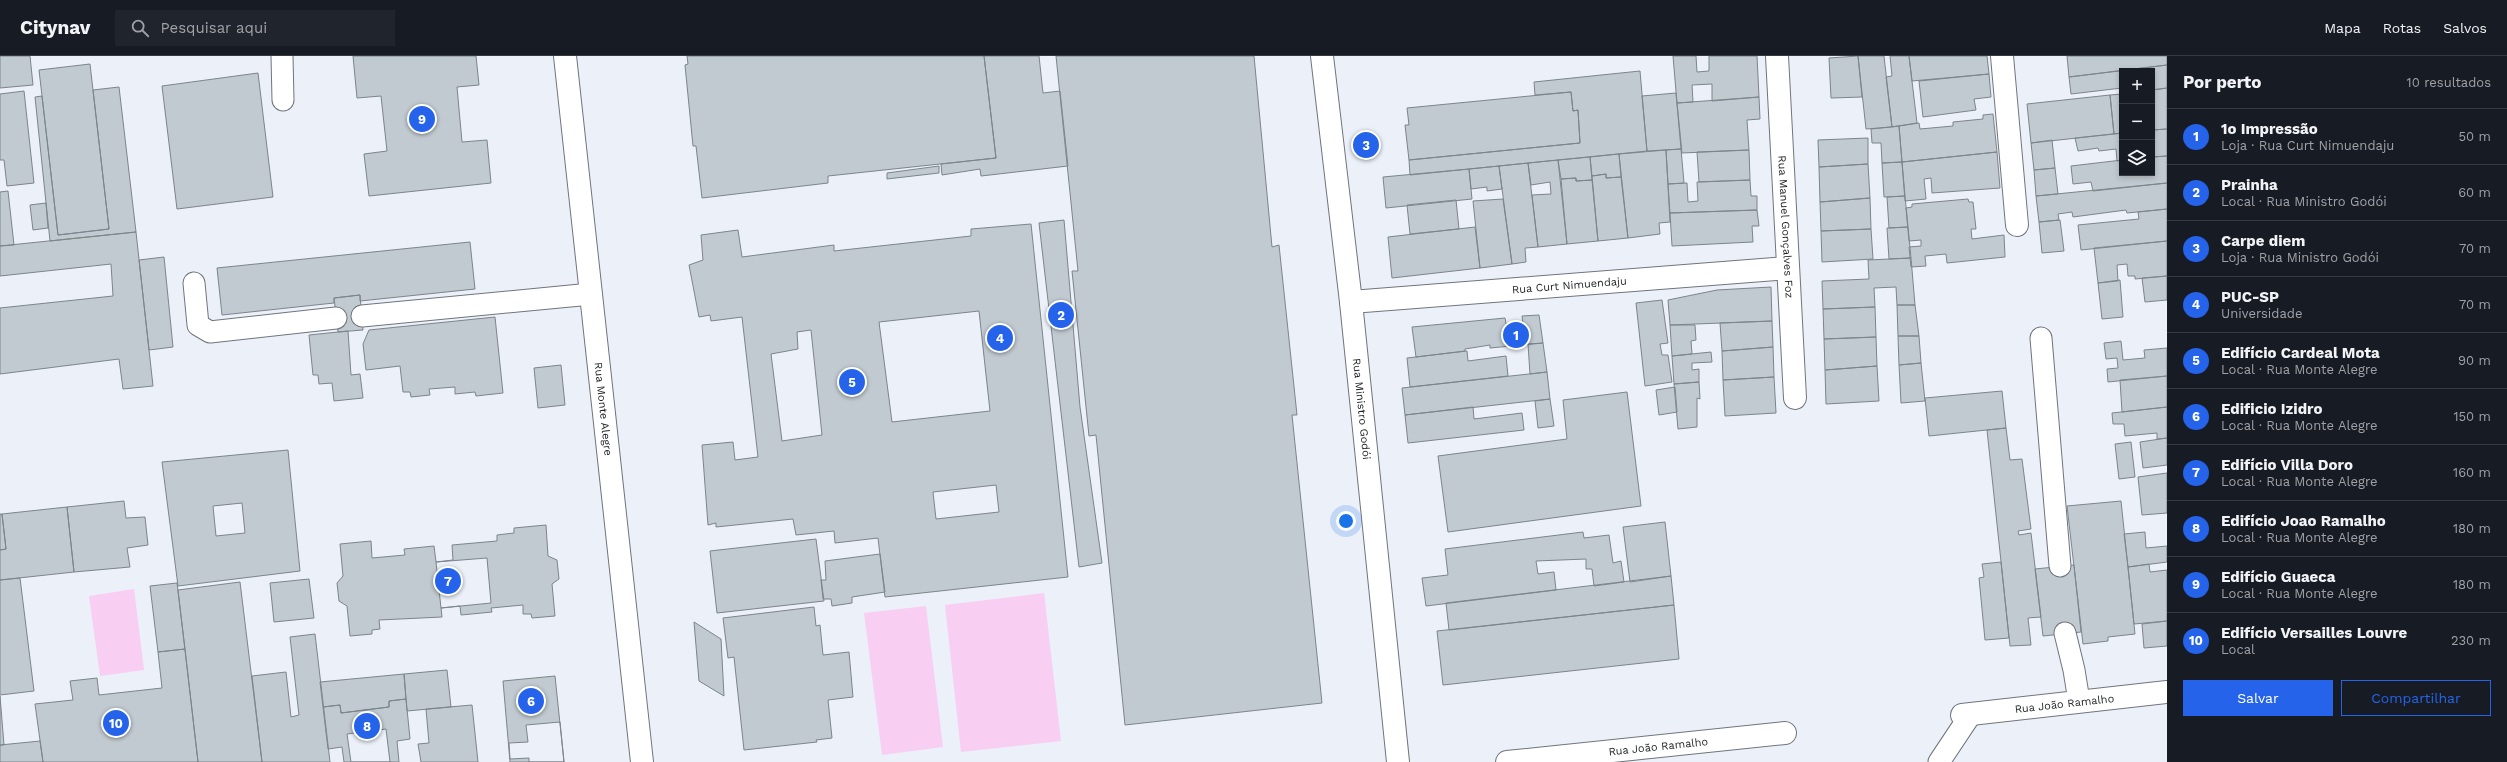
<!DOCTYPE html>
<html lang="pt">
<head>
<meta charset="utf-8">
<style>
  body { margin:0; font-family:"Work Sans",sans-serif; background:#20242c; color:#f1f3f6 }
  .controls { position:absolute; right:12px; top:12px; display:grid; overflow:hidden; border-radius:0px; box-shadow:0 2px 6px #0003 }
  .controls button { width:36px; height:36px; display:grid; place-items:center; padding:0; border:0; border-bottom:1px solid #363941; background:#171b24; color:#f1f3f6; font:20px sans-serif }
  .you { position:absolute; left:1346px; top:465px; width:14px; height:14px; margin:-10px; border:3px solid #fff; border-radius:50%; background:#1a73e8; box-shadow:0 0 0 6px #1a73e833 }
  .badge { display:grid; place-items:center; width:26px; height:26px; border-radius:50%; background:#2563eb; color:#fff; font-size:13px; font-weight:700 }
  .pin { position:absolute; translate:-50% -50%; border:2px solid #fff; box-shadow:0 1px 4px #0006 }
  .list { margin:0; padding:0; list-style:none }
  h2 { display:flex; justify-content:space-between; align-items:center; height:52px; margin:0; padding:0 16px; font-size:17px }
  h2 small { font-size:13px; font-weight:400; color:#9ea1a6 }
  .list li { display:grid; grid-template-columns:26px 1fr auto; gap:12px; align-items:center; box-sizing:border-box; height:56px; padding:0 16px; border-top:1px solid #363941 }
  .list b { display:block; font-size:15px; white-space:nowrap }
  .list p { margin:0; font-size:13px; white-space:nowrap; color:#9ea1a6 }
  .list em { font-size:13px; font-style:normal; color:#9ea1a6 }
  .actions { display:flex; gap:8px; padding:12px 16px }
  .actions a { flex:1; padding:9px 0; border:1px solid #2563eb; border-radius:0px; text-align:center; font-size:14px; color:#2563eb }
  .actions .main { background:#2563eb; color:#fff }
  .icon { flex:none; width:22px; height:22px; fill:none; stroke:currentColor; stroke-width:2; stroke-linecap:round; stroke-linejoin:round }
  .map { position:relative; flex:none; width:2167px; height:706px; overflow:hidden }
  header { display:flex; align-items:center; gap:24px; box-sizing:border-box; height:56px; padding:0 20px; background:#171b24; border-bottom:1px solid #363941 }
  header strong { font-size:19px }
  nav { display:flex; gap:22px; margin-inline-start:auto; font-size:14px }
  .search { width:280px; height:36px; background:#20242c; display:flex; align-items:center; gap:10px; box-sizing:border-box; padding:0 14px; border-radius:0px; color:#9ea1a6; font-size:15px }
  main { display:flex }
  aside { flex:1; background:#171b24 }
  .map>svg:first-child { display:block }
</style>
</head>
<body>
<header>
<strong>Citynav</strong>
<div class="search"><svg class="icon" aria-label="search" viewBox="0 0 24 24"><circle cx="10" cy="10" r="6"/><path d="M15 15l6 6"/></svg>Pesquisar aqui</div>
<nav><a>Mapa</a><a>Rotas</a><a>Salvos</a></nav>
</header>
<main>
<div class="map">
<svg width="2167" height="706" viewBox="0 0 2167 706">
  <rect width="100%" height="100%" fill="#ebf0f9"/>
  <path fill="#f8cef3" d="M 134,533 L 144,614 L 100,620 L 89,540 Z
    M 1044,537 L 1061,685 L 961,696 L 945,549 Z
    M 926,550 L 943,691 L 882,699 L 864,557 Z"/>
  <path fill="#c1cad0" stroke="#7c858a" fill-rule="evenodd" d="M 0,0 L 30,0 L 33,29 L 0,32 Z
    M 353,0 L 476,0 L 479,29 L 457,31 L 462,86 L 487,84 L 491,127 L 369,140 L 364,98 L 387,95 L 381,40 L 357,42 Z
    M 687,0 L 984,0 L 996,102 L 828,120 L 828,127 L 702,142 L 696,90 L 693,90 L 685,9 L 688,8 Z
    M 984,0 L 1039,0 L 1043,37 L 1060,35 L 1068,110 L 981,120 L 980,113 L 942,119 L 941,108 L 996,102 Z
    M 1056,0 L 1254,0 L 1272,191 L 1279,189 L 1297,359 L 1292,359 L 1322,647 L 1125,669 L 1096,379 L 1089,380 L 1072,215 L 1078,215 Z
    M 1673,0 L 1696,0 L 1697,16 L 1709,15 L 1709,0 L 1757,0 L 1759,41 L 1712,45 L 1712,28 L 1692,29 L 1693,46 L 1677,47 Z
    M 1858,0 L 1862,41 L 1831,42 L 1829,2 Z
    M 1858,0 L 1884,0 L 1892,71 L 1866,73 Z
    M 1890,0 L 1909,0 L 1917,67 L 1892,71 L 1886,21 L 1892,20 Z
    M 1909,0 L 1987,0 L 1989,18 L 1912,25 Z
    M 2067,0 L 2167,0 L 2167,9 L 2069,21 Z
    M 90,8 L 109,173 L 58,179 L 39,14 Z
    M 2167,9 L 2167,32 L 2152,34 L 2152,15 L 2122,15 L 2122,32 L 2071,38 L 2069,21 Z
    M 1640,15 L 1647,95 L 1410,119 L 1409,104 L 1580,87 L 1578,54 L 1573,55 L 1571,36 L 1535,39 L 1534,26 Z
    M 258,17 L 273,141 L 177,153 L 162,30 Z
    M 1989,18 L 1991,41 L 1974,43 L 1976,54 L 1923,61 L 1919,25 Z
    M 119,31 L 136,176 L 50,185 L 35,41 L 42,40 L 58,179 L 109,173 L 93,34 Z
    M 2167,32 L 2167,73 L 2152,74 L 2152,34 Z
    M 24,35 L 34,127 L 7,130 L 4,104 L 0,104 L 0,38 Z
    M 1571,36 L 1573,55 L 1578,54 L 1580,87 L 1409,104 L 1405,69 L 1409,69 L 1407,52 Z
    M 1676,37 L 1681,93 L 1647,95 L 1642,40 Z
    M 2122,38 L 2122,77 L 2114,78 L 2110,39 Z
    M 2110,39 L 2114,78 L 2031,87 L 2027,48 Z
    M 1759,41 L 1760,63 L 1747,64 L 1749,94 L 1682,97 L 1677,47 Z
    M 1993,58 L 1997,96 L 1902,106 L 1899,70 L 1919,67 L 1920,73 L 1953,70 L 1953,66 L 1983,63 L 1983,59 Z
    M 1899,70 L 1902,106 L 1882,107 L 1881,87 L 1872,87 L 1871,73 Z
    M 2167,73 L 2167,100 L 2152,101 L 2152,74 Z
    M 2122,77 L 2122,104 L 2117,105 L 2116,93 L 2099,95 L 2098,92 L 2078,95 L 2075,82 Z
    M 1868,82 L 1868,108 L 1819,111 L 1818,84 Z
    M 2052,84 L 2055,112 L 2034,114 L 2031,87 Z
    M 1681,93 L 1684,127 L 1668,128 L 1666,94 Z
    M 1666,94 L 1670,166 L 1659,167 L 1660,178 L 1628,182 L 1619,98 Z
    M 1749,94 L 1750,124 L 1699,126 L 1697,96 Z
    M 1997,96 L 2000,132 L 1932,137 L 1931,122 L 1924,123 L 1926,143 L 1905,145 L 1902,106 Z
    M 1619,98 L 1621,121 L 1606,122 L 1606,118 L 1592,120 L 1590,101 Z
    M 2167,100 L 2167,127 L 2093,135 L 2091,126 L 2073,128 L 2071,110 L 2122,104 L 2122,117 L 2152,117 L 2152,101 Z
    M 1590,101 L 1592,124 L 1576,125 L 1576,122 L 1561,123 L 1558,104 Z
    M 1558,104 L 1567,188 L 1538,191 L 1532,139 L 1551,138 L 1550,126 L 1531,129 L 1528,107 Z
    M 1902,106 L 1905,140 L 1884,141 L 1882,107 Z
    M 1528,107 L 1538,191 L 1525,192 L 1526,206 L 1512,208 L 1499,110 Z
    M 1868,108 L 1870,142 L 1820,146 L 1819,111 Z
    M 939,110 L 939,117 L 887,123 L 887,117 Z
    M 1499,110 L 1502,133 L 1487,135 L 1487,131 L 1471,133 L 1469,113 Z
    M 2055,112 L 2058,138 L 2036,140 L 2034,114 Z
    M 1469,113 L 1472,143 L 1386,152 L 1383,121 Z
    M 1606,118 L 1606,122 L 1621,121 L 1628,182 L 1598,185 L 1592,120 Z
    M 1576,122 L 1576,125 L 1592,124 L 1598,185 L 1567,188 L 1561,123 Z
    M 1750,124 L 1751,140 L 1757,140 L 1757,154 L 1670,157 L 1668,128 L 1687,127 L 1688,146 L 1698,145 L 1697,126 Z
    M 2167,127 L 2167,153 L 2127,157 L 2126,154 L 2073,161 L 2072,156 L 2058,158 L 2059,164 L 2039,166 L 2036,140 Z
    M 8,135 L 14,189 L 0,190 L 0,136 Z
    M 1905,140 L 1908,171 L 1889,172 L 1887,141 Z
    M 1870,142 L 1871,173 L 1821,175 L 1820,146 Z
    M 1503,143 L 1512,208 L 1480,212 L 1473,145 Z
    M 1968,143 L 1969,146 L 1973,146 L 1976,173 L 1971,173 L 1972,183 L 2004,179 L 2005,201 L 1947,207 L 1946,198 L 1925,200 L 1926,210 L 1911,211 L 1909,191 L 1921,190 L 1921,184 L 1909,185 L 1906,152 L 1912,151 L 1912,148 Z
    M 1456,144 L 1459,173 L 1410,178 L 1407,149 Z
    M 46,147 L 48,172 L 33,174 L 30,149 Z
    M 2167,153 L 2167,185 L 2081,194 L 2078,169 L 2139,163 L 2138,156 Z
    M 1757,154 L 1759,170 L 1752,170 L 1753,186 L 1672,190 L 1670,157 Z
    M 1064,164 L 1080,351 L 1102,507 L 1079,511 L 1039,167 Z
    M 2060,164 L 2064,195 L 2042,197 L 2039,166 Z
    M 1031,168 L 1068,521 L 885,541 L 878,482 L 835,487 L 834,475 L 796,479 L 793,463 L 716,471 L 716,467 L 708,469 L 702,389 L 733,386 L 735,404 L 758,401 L 742,261 L 711,265 L 710,259 L 699,261 L 689,209 L 703,204 L 701,179 L 738,174 L 742,201 L 834,189 L 834,195 L 971,180 L 971,173 ZM 979,255 L 990,355 L 892,366 L 879,266 ZM 811,274 L 822,379 L 782,385 L 771,298 L 798,293 L 797,276 ZM 996,429 L 999,456 L 936,463 L 933,436 Z
    M 1475,171 L 1480,212 L 1392,222 L 1388,181 Z
    M 1908,171 L 1911,202 L 1889,203 L 1887,172 Z
    M 1871,173 L 1873,203 L 1822,206 L 1821,175 Z
    M 136,176 L 153,330 L 123,333 L 119,303 L 0,318 L 0,252 L 113,240 L 111,208 L 0,220 L 0,190 Z
    M 2167,185 L 2167,220 L 2135,223 L 2135,220 L 2128,220 L 2127,208 L 2117,209 L 2118,225 L 2098,227 L 2094,192 Z
    M 470,186 L 475,233 L 360,245 L 360,239 L 334,242 L 334,247 L 222,259 L 217,212 Z
    M 164,201 L 173,291 L 149,294 L 139,204 Z
    M 1911,202 L 1915,249 L 1897,249 L 1896,231 L 1874,232 L 1875,251 L 1823,253 L 1822,225 L 1869,223 L 1868,204 Z
    M 2167,220 L 2167,244 L 2145,246 L 2142,222 Z
    M 2120,224 L 2123,261 L 2102,263 L 2098,227 Z
    M 1771,231 L 1772,265 L 1670,269 L 1668,244 L 1717,234 Z
    M 360,239 L 363,274 L 338,276 L 334,242 Z
    M 1662,244 L 1668,287 L 1660,288 L 1662,299 L 1668,299 L 1672,326 L 1645,330 L 1636,247 Z
    M 1897,249 L 1915,249 L 1919,280 L 1898,280 Z
    M 1875,251 L 1876,281 L 1824,283 L 1823,253 Z
    M 1539,259 L 1543,287 L 1490,292 L 1490,289 L 1465,293 L 1465,295 L 1416,301 L 1412,271 L 1505,262 L 1508,278 L 1524,276 L 1522,260 Z
    M 495,261 L 503,337 L 476,340 L 475,336 L 455,338 L 455,331 L 429,333 L 430,339 L 411,341 L 410,336 L 403,336 L 400,310 L 366,314 L 363,288 L 369,274 Z
    M 1772,265 L 1773,291 L 1722,295 L 1720,267 Z
    M 1670,269 L 1695,269 L 1696,284 L 1691,285 L 1692,298 L 1672,300 Z
    M 348,275 L 351,319 L 360,318 L 363,342 L 334,345 L 332,327 L 319,328 L 318,319 L 313,319 L 309,279 Z
    M 1898,280 L 1919,280 L 1921,307 L 1899,309 Z
    M 1876,281 L 1877,310 L 1825,314 L 1824,283 Z
    M 2121,285 L 2123,304 L 2145,302 L 2144,294 L 2167,292 L 2167,320 L 2108,326 L 2107,313 L 2118,312 L 2117,302 L 2106,303 L 2104,287 Z
    M 1543,287 L 1547,316 L 1530,318 L 1528,288 Z
    M 1773,291 L 1774,321 L 1723,324 L 1722,295 Z
    M 1467,295 L 1468,305 L 1506,300 L 1508,320 L 1410,331 L 1407,302 Z
    M 1711,296 L 1712,306 L 1692,307 L 1692,314 L 1699,313 L 1699,326 L 1674,328 L 1672,300 Z
    M 1921,307 L 1925,345 L 1901,347 L 1899,309 Z
    M 561,309 L 565,349 L 538,352 L 534,312 Z
    M 1877,310 L 1879,345 L 1826,348 L 1825,314 Z
    M 1547,316 L 1550,343 L 1405,359 L 1402,332 Z
    M 2167,320 L 2167,351 L 2122,356 L 2120,324 Z
    M 1774,321 L 1776,357 L 1725,360 L 1723,324 Z
    M 1699,326 L 1700,343 L 1697,342 L 1697,371 L 1678,373 L 1674,328 Z
    M 1675,331 L 1677,356 L 1659,359 L 1656,334 Z
    M 2002,335 L 2006,372 L 1929,380 L 1925,342 Z
    M 1627,336 L 1641,450 L 1448,476 L 1438,400 L 1567,383 L 1563,344 Z
    M 1550,343 L 1554,370 L 1538,372 L 1535,345 Z
    M 1473,351 L 1474,363 L 1522,357 L 1524,374 L 1408,387 L 1405,359 Z
    M 2167,351 L 2167,382 L 2157,383 L 2157,377 L 2125,380 L 2124,368 L 2113,368 L 2112,357 Z
    M 2006,372 L 2010,404 L 2022,403 L 2031,473 L 2018,475 L 2019,479 L 2031,477 L 2041,561 L 2028,562 L 2031,589 L 2010,590 L 1987,374 Z
    M 2167,382 L 2167,409 L 2143,412 L 2140,386 Z
    M 2131,386 L 2135,421 L 2119,423 L 2115,388 Z
    M 288,394 L 300,515 L 178,530 L 162,406 ZM 242,447 L 245,477 L 216,480 L 213,450 Z
    M 2167,417 L 2167,457 L 2142,459 L 2138,421 Z
    M 124,445 L 126,462 L 145,461 L 148,489 L 127,492 L 130,511 L 74,516 L 67,451 Z
    M 2121,445 L 2135,578 L 2108,581 L 2108,585 L 2083,588 L 2067,450 Z
    M 67,451 L 74,516 L 0,524 L 0,494 L 6,493 L 2,458 Z
    M 0,458 L 2,458 L 6,493 L 0,494 Z
    M 1665,466 L 1671,520 L 1630,526 L 1623,471 Z
    M 546,469 L 548,500 L 557,504 L 559,523 L 552,528 L 555,560 L 532,562 L 531,558 L 523,558 L 523,549 L 491,552 L 492,556 L 461,559 L 460,550 L 441,552 L 442,561 L 379,564 L 380,573 L 372,574 L 372,578 L 350,580 L 347,550 L 339,545 L 337,527 L 343,520 L 340,488 L 371,485 L 372,502 L 405,499 L 404,493 L 434,490 L 436,506 L 453,504 L 452,489 L 497,485 L 497,479 L 514,477 L 514,472 Z
    M 1583,476 L 1584,482 L 1609,479 L 1613,507 L 1621,505 L 1624,526 L 1594,530 L 1592,513 L 1586,513 L 1586,503 L 1536,505 L 1538,518 L 1554,516 L 1556,534 L 1426,550 L 1422,522 L 1448,519 L 1445,493 Z
    M 2145,476 L 2146,492 L 2167,490 L 2167,506 L 2128,511 L 2124,478 Z
    M 816,483 L 824,545 L 717,557 L 710,495 Z
    M 880,498 L 885,536 L 852,541 L 852,547 L 832,550 L 831,543 L 823,543 L 821,524 L 826,524 L 825,505 Z
    M 487,502 L 491,547 L 441,552 L 436,506 Z
    M 2001,506 L 2009,582 L 1985,584 L 1979,522 L 1984,521 L 1982,508 Z
    M 2149,508 L 2150,516 L 2167,514 L 2167,565 L 2134,568 L 2128,511 Z
    M 2074,509 L 2081,576 L 2043,580 L 2035,513 Z
    M 1671,520 L 1674,549 L 1449,574 L 1446,547 Z
    M 20,522 L 34,635 L 0,639 L 0,524 Z
    M 309,523 L 314,562 L 274,566 L 270,527 Z
    M 240,526 L 262,706 L 198,706 L 178,534 Z
    M 177,527 L 185,593 L 158,596 L 150,530 Z
    M 1674,549 L 1679,603 L 1443,629 L 1437,575 Z
    M 814,551 L 816,570 L 820,569 L 823,599 L 849,596 L 853,641 L 828,644 L 832,682 L 816,684 L 817,686 L 744,694 L 734,601 L 728,602 L 723,562 Z
    M 2167,565 L 2167,590 L 2144,592 L 2142,568 Z
    M 694,566 L 721,583 L 724,640 L 699,625 Z
    M 315,578 L 330,706 L 262,706 L 252,620 L 286,616 L 291,661 L 299,659 L 290,581 Z
    M 185,593 L 198,706 L 43,706 L 35,648 L 73,644 L 70,625 L 97,622 L 99,639 L 162,632 L 158,596 Z
    M 447,614 L 451,651 L 407,655 L 404,618 Z
    M 404,618 L 406,643 L 389,645 L 389,651 L 341,657 L 340,649 L 323,651 L 320,626 Z
    M 555,620 L 564,706 L 510,706 L 503,625 Z
    M 0,640 L 4,689 L 0,689 Z
    M 406,643 L 410,683 L 397,685 L 399,706 L 344,706 L 342,691 L 328,693 L 323,651 L 340,649 L 341,657 L 389,651 L 389,645 Z
    M 472,649 L 478,706 L 421,706 L 418,688 L 429,687 L 426,653 Z
    M 560,666 L 564,706 L 529,706 L 529,702 L 510,703 L 509,687 L 528,686 L 526,669 Z
    M 386,673 L 390,706 L 351,706 L 347,678 Z
    M 40,685 L 43,706 L 0,706 L 0,689 Z"/>
  <g fill="none" stroke-linecap="round" stroke-linejoin="round">
    <defs>
      <path id="service" d="M 282,0 L 283,44
        M 194,227 L 198,269 L 210,276 L 336,262
        M 362,260 L 591,238
        M 2041,282 L 2060,510
        M 2065,577 L 2074,614 L 2079,645
        M 1939,706 L 1971,658"/>
      <g id="minor">
        <path id="s1" d="M 565,0 L 642,706"/>
        <path id="s2" d="M 1322,0 L 1351,246 L 1398,706"/>
        <path id="s3" d="M 1777,0 L 1795,342"/>
        <path d="M 2002,0 L 2017,169"/>
        <path id="s4" d="M 1351,246 L 1788,212"/>
        <path id="s5" d="M 1962,659 L 2167,636"/>
        <path id="s6" d="M 1507,706 L 1785,677"/>
      </g>
    </defs>
    <use href="#service" stroke="#70747c" stroke-width="23"/>
    <use href="#minor" stroke="#70747c" stroke-width="24"/>
    <use href="#service" stroke="#fff" stroke-width="21"/>
    <use href="#minor" stroke="#fff" stroke-width="22"/>
  </g>
  <g text-anchor="middle" stroke-width="4" stroke-linejoin="round" paint-order="stroke">
    <g font-size="11" fill="#1e2023" stroke="#fcfdff">
      <text dy="4" stroke="none"><textPath href="#s3" startOffset="171">Rua Manuel Gonçalves Foz</textPath></text>
      <text dy="4" stroke="none"><textPath href="#s4" startOffset="219">Rua Curt Nimuendaju</textPath></text>
      <text dy="4" stroke="none"><textPath href="#s1" startOffset="355">Rua Monte Alegre</textPath></text>
      <text dy="4" stroke="none"><textPath href="#s2" startOffset="355">Rua Ministro Godói</textPath></text>
      <text dy="4" stroke="none"><textPath href="#s5" startOffset="103">Rua João Ramalho</textPath></text>
      <text dy="4" stroke="none"><textPath href="#s6" startOffset="152">Rua João Ramalho</textPath></text>
    </g>
  </g>
</svg>
<div class="controls">
<button>+</button>
<button>−</button>
<button><svg class="icon" aria-label="layers" viewBox="0 0 24 24"><path d="M12 4l9 5-9 5-9-5zM3 14l9 5 9-5"/></svg></button>
</div>
<div class="you"></div>
<div class="pin badge" style="left:1516px;top:279px">1</div>
<div class="pin badge" style="left:1061px;top:259px">2</div>
<div class="pin badge" style="left:1366px;top:89px">3</div>
<div class="pin badge" style="left:1000px;top:282px">4</div>
<div class="pin badge" style="left:852px;top:326px">5</div>
<div class="pin badge" style="left:531px;top:645px">6</div>
<div class="pin badge" style="left:448px;top:525px">7</div>
<div class="pin badge" style="left:367px;top:670px">8</div>
<div class="pin badge" style="left:422px;top:63px">9</div>
<div class="pin badge" style="left:116px;top:667px">10</div>
</div>
<aside>
<h2>Por perto<small>10 resultados</small></h2>
<ul class="list">
<li><span class="badge">1</span><div><b>1o Impressão</b><p>Loja · Rua Curt Nimuendaju</p></div><em>50 m</em></li>
<li><span class="badge">2</span><div><b>Prainha</b><p>Local · Rua Ministro Godói</p></div><em>60 m</em></li>
<li><span class="badge">3</span><div><b>Carpe diem</b><p>Loja · Rua Ministro Godói</p></div><em>70 m</em></li>
<li><span class="badge">4</span><div><b>PUC-SP</b><p>Universidade</p></div><em>70 m</em></li>
<li><span class="badge">5</span><div><b>Edifício Cardeal Mota</b><p>Local · Rua Monte Alegre</p></div><em>90 m</em></li>
<li><span class="badge">6</span><div><b>Edificio Izidro</b><p>Local · Rua Monte Alegre</p></div><em>150 m</em></li>
<li><span class="badge">7</span><div><b>Edifício Villa Doro</b><p>Local · Rua Monte Alegre</p></div><em>160 m</em></li>
<li><span class="badge">8</span><div><b>Edifício Joao Ramalho</b><p>Local · Rua Monte Alegre</p></div><em>180 m</em></li>
<li><span class="badge">9</span><div><b>Edifício Guaeca</b><p>Local · Rua Monte Alegre</p></div><em>180 m</em></li>
<li><span class="badge">10</span><div><b>Edifício Versailles Louvre</b><p>Local</p></div><em>230 m</em></li>
</ul>
<div class="actions"><a class="main">Salvar</a><a>Compartilhar</a></div>
</aside>
</main>
</body>
</html>
